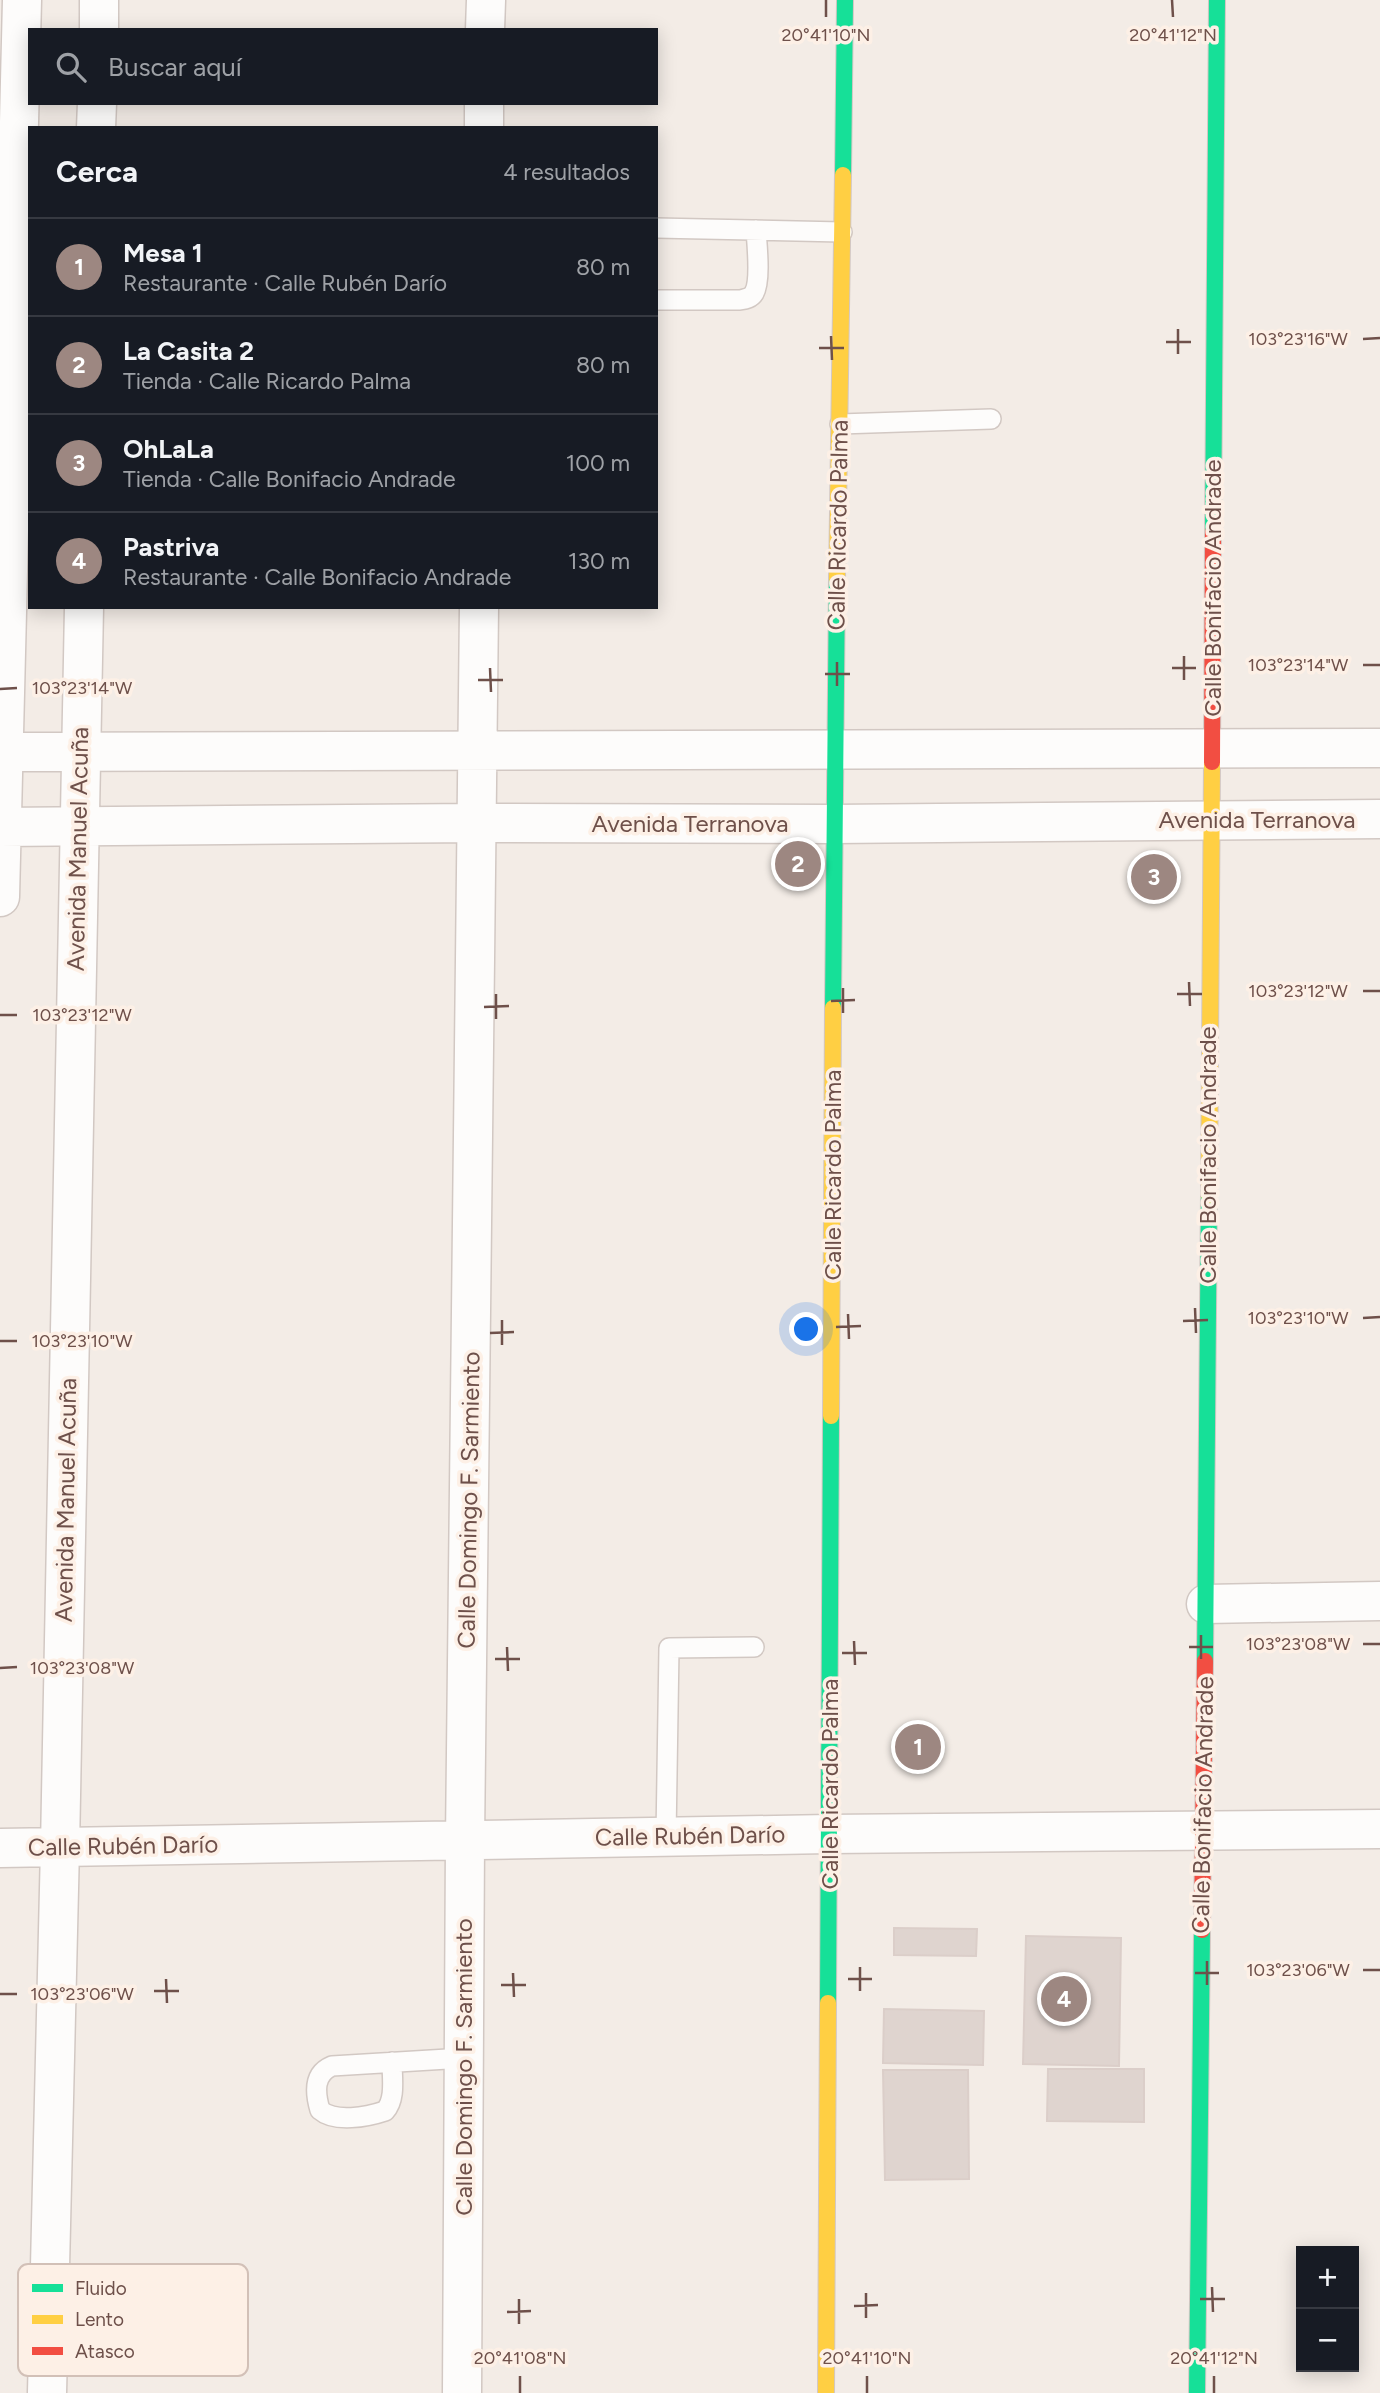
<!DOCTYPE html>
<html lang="es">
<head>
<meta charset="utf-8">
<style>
  body { margin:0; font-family:Figtree,sans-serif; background:#242831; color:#f1f3f6 }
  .controls { position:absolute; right:21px; bottom:21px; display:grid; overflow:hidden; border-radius:0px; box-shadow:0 4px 18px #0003 }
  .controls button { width:63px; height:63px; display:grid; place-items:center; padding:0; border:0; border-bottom:2px solid #363941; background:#171b24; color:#f1f3f6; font:35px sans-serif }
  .you { position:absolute; left:807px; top:1330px; width:24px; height:24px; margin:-18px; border:5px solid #fff; border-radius:50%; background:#1a73e8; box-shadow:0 0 0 10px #1a73e833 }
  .badge { display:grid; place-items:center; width:46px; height:46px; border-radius:50%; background:#9d8781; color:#fff; font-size:23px; font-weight:700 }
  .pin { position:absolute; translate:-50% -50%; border:4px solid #fff; box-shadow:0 2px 7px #0006 }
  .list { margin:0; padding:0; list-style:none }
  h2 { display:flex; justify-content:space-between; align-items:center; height:91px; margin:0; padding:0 28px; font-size:30px }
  h2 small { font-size:23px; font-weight:400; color:#9ea1a6 }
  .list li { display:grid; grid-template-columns:46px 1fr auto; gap:21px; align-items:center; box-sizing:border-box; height:98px; padding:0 28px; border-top:2px solid #363941 }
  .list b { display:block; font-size:26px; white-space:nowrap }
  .list p { margin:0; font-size:23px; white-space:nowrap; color:#9ea1a6 }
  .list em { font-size:23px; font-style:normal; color:#9ea1a6 }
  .icon { flex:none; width:38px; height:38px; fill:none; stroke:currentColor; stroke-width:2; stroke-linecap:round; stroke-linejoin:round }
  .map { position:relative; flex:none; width:1380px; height:2393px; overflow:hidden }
  .search { position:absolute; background:#171b24; box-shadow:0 4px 18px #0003; left:28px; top:28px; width:630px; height:77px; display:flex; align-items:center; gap:18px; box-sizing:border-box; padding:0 24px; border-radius:0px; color:#9ea1a6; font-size:26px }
  .panel { position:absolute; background:#171b24; box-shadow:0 4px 18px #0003; left:28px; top:126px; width:630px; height:483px; border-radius:0px }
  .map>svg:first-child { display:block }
</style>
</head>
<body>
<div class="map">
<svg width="1380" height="2393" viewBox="0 0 1380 2393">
  <rect width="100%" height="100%" fill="#f3ece6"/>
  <path fill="#dfd4cf" stroke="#dbcec9" stroke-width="2" d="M 894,1928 L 977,1929 L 976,1956 L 894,1955 Z
    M 1026,1936 L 1121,1938 L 1119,2066 L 1023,2064 Z
    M 884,2009 L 984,2011 L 983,2065 L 883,2063 Z
    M 1048,2069 L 1144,2069 L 1144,2122 L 1047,2121 Z
    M 883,2070 L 968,2070 L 969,2179 L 885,2180 Z"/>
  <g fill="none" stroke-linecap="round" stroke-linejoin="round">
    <defs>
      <path id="lane" d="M 656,228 L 842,232
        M 656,300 L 740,300 C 746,299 751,298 754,293 C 761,281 757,245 756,230
        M 840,424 L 991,419
        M 666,1837 L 669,1648 L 754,1647
        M 392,2062 C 392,2078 396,2099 385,2111 C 367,2117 335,2123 320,2110 C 315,2093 313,2074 332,2066 L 464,2058"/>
      <path id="street" d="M 99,30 L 99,0
        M 485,30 L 486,0
        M 96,128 L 97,103
        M 484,128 L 484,103
        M 0,752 L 1380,748
        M 0,827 L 476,823 L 834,824 L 1380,819
        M 0,897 L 22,0
        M 1206,1604 L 1380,1601
        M 0,1848 L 829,1834 L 1380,1829
        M 47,2393 L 60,1847 L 84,607
        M 462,2393 L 465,1840 L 479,607"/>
      <path id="fast" d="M 843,175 L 845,0
        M 1213,532 L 1217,0
        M 833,1008 L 837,579
        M 1205,1661 L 1209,1195
        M 828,2003 L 831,1416
        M 1197,2393 L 1202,1930"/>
      <path id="slow" d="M 837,579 L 843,175
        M 1209,1195 L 1212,762
        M 831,1416 L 833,1008
        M 826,2393 L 828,2003"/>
      <path id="jam" d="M 1212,762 L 1213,532
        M 1202,1930 L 1205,1661"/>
    </defs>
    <use href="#lane" stroke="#d2c8c3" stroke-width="22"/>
    <use href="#street" stroke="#d2c8c3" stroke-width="41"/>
    <use href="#fast" stroke="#d2c7c3" stroke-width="18"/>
    <use href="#slow" stroke="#d2c7c3" stroke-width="18"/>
    <use href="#jam" stroke="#d2c7c3" stroke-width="18"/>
    <use href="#lane" stroke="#fdfcfb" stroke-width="19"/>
    <use href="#street" stroke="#fdfcfb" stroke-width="38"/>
    <use href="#fast" stroke="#16e098" stroke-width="16"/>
    <use href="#slow" stroke="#ffcf43" stroke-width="16"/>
    <use href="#jam" stroke="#f24e42" stroke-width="16"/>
  </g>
  <path fill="none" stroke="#6e504a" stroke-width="2.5" d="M 826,0 L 826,17M 1172,0 L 1173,17M 1178,329 L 1178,354M 831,336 L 832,360M 1363,339 L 1380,338M 1166,342 L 1191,342M 819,348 L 844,348M 1184,656 L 1184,680M 837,662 L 837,686M 1363,665 L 1380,665M 490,668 L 491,692M 1172,668 L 1196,668M 825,674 L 850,674M 478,680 L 503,680M 0,689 L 17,688M 1189,982 L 1190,1006M 843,988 L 843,1013M 1363,991 L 1380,991M 496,994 L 496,1019M 1177,994 L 1202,994M 831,1001 L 855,1000M 484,1007 L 509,1006M 0,1015 L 17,1015M 1195,1308 L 1196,1333M 848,1314 L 849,1339M 1363,1318 L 1380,1317M 502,1320 L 502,1345M 1183,1321 L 1208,1320M 836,1327 L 861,1326M 490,1333 L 514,1332M 0,1341 L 17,1341M 1201,1635 L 1201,1659M 854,1641 L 855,1665M 1363,1644 L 1380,1644M 507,1647 L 508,1671M 1189,1647 L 1213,1647M 842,1653 L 867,1653M 495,1659 L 520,1659M 0,1668 L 17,1667M 1207,1961 L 1207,1985M 860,1967 L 860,1991M 1363,1970 L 1380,1970M 513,1973 L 514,1997M 1195,1973 L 1219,1973M 166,1979 L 167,2003M 848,1979 L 872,1979M 501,1985 L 526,1985M 154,1991 L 179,1991M 0,1994 L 17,1994M 1212,2287 L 1213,2312M 866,2293 L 866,2318M 519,2299 L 519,2324M 1200,2299 L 1225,2299M 854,2306 L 878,2305M 507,2312 L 531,2311M 520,2376 L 520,2393M 867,2376 L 867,2393M 1214,2376 L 1214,2393"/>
  <g text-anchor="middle" stroke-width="7" stroke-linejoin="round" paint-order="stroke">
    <g font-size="24" fill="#6e504a" stroke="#fdf0e6">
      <text transform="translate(838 525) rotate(-89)" y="8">Calle Ricardo Palma</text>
      <text transform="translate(1213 588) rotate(-90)" y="8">Calle Bonifacio Andrade</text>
      <text x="1257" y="828">Avenida Terranova</text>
      <text x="690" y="832">Avenida Terranova</text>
      <text transform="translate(78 849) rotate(-89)" y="8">Avenida Manuel Acuña</text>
      <text transform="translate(1208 1155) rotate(-90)" y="8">Calle Bonifacio Andrade</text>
      <text transform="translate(833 1175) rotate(-90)" y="8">Calle Ricardo Palma</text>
      <text transform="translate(66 1500) rotate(-89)" y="8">Avenida Manuel Acuña</text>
      <text transform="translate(469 1500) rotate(-89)" y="8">Calle Domingo F. Sarmiento</text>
      <text transform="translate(830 1784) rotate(-90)" y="8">Calle Ricardo Palma</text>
      <text transform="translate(1203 1805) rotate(-89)" y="8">Calle Bonifacio Andrade</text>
      <text transform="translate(690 1836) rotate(-1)" y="8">Calle Rubén Darío</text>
      <text transform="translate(123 1846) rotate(-1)" y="8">Calle Rubén Darío</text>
      <text transform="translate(464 2067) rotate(-90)" y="8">Calle Domingo F. Sarmiento</text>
    </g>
  </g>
  <rect x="18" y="2264" width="230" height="112" rx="10" fill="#fdf0e6" stroke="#d2c0b7" stroke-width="2"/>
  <rect x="32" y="2284" width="31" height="8" fill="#16e098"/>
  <rect x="32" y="2315" width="31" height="9" fill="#ffcf43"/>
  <rect x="32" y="2347" width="31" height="8" fill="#f24e42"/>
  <g font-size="19" fill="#6e504a">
    <text x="75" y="2295">Fluido</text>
    <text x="75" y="2326">Lento</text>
    <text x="75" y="2358">Atasco</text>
  </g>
  <g font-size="18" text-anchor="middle" fill="#6e504a" stroke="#fdf0e6" stroke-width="7" stroke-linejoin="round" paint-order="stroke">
    <text x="826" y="41">20°41'10"N</text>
    <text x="1173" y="41">20°41'12"N</text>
    <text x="1298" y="345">103°23'16"W</text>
    <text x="1298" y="671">103°23'14"W</text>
    <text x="82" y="694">103°23'14"W</text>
    <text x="1298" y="997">103°23'12"W</text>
    <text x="82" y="1021">103°23'12"W</text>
    <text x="1298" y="1324">103°23'10"W</text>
    <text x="82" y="1347">103°23'10"W</text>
    <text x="1298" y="1650">103°23'08"W</text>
    <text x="82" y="1674">103°23'08"W</text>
    <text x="1298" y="1976">103°23'06"W</text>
    <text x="82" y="2000">103°23'06"W</text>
    <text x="520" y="2364">20°41'08"N</text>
    <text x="867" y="2364">20°41'10"N</text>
    <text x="1214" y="2364">20°41'12"N</text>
  </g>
</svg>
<div class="controls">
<button>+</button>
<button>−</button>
</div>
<div class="you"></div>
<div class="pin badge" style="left:918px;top:1747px">1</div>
<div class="pin badge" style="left:798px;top:864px">2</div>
<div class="pin badge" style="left:1154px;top:877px">3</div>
<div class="pin badge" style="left:1064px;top:1999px">4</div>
<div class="search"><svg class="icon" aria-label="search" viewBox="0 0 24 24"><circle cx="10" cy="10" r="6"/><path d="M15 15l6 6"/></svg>Buscar aquí</div>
<section class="panel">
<h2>Cerca<small>4 resultados</small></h2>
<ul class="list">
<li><span class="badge">1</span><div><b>Mesa 1</b><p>Restaurante · Calle Rubén Darío</p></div><em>80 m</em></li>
<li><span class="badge">2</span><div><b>La Casita 2</b><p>Tienda · Calle Ricardo Palma</p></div><em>80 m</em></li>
<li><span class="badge">3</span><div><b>OhLaLa</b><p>Tienda · Calle Bonifacio Andrade</p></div><em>100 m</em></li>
<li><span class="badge">4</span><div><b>Pastriva</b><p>Restaurante · Calle Bonifacio Andrade</p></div><em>130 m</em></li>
</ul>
</section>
</div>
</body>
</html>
